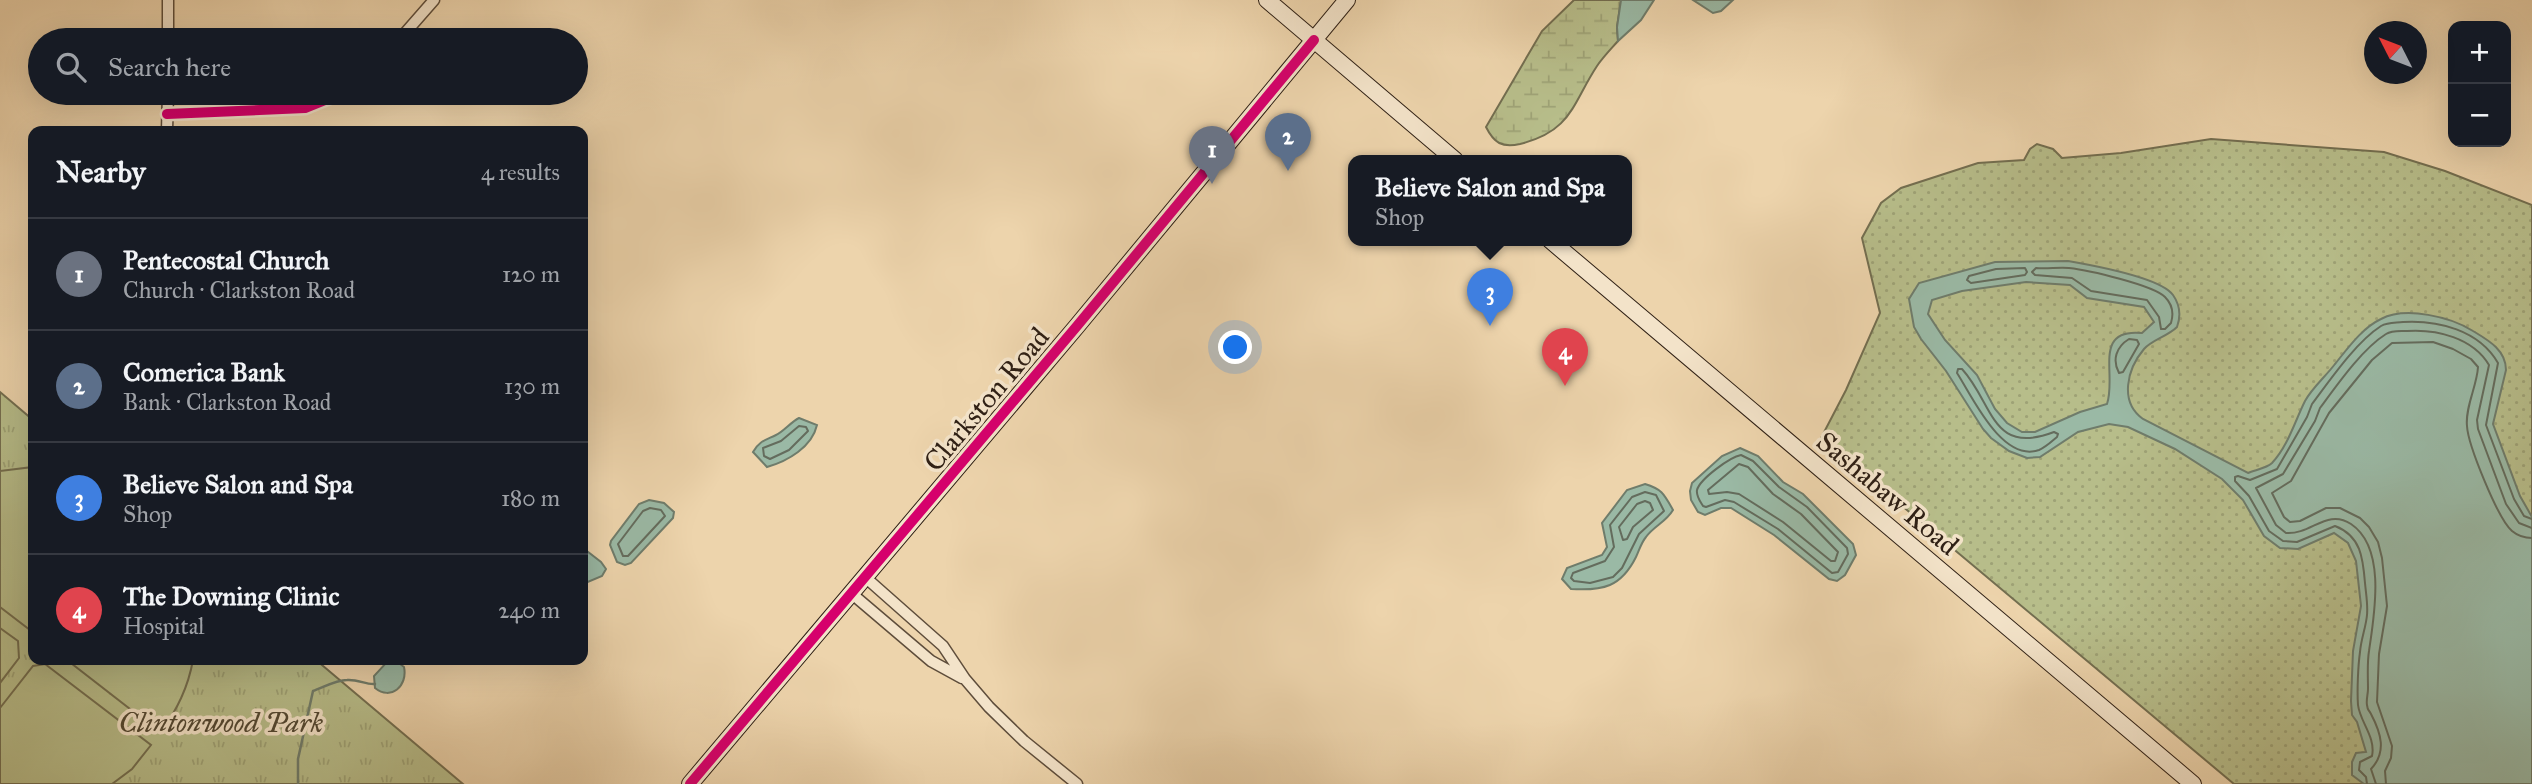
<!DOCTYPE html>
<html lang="en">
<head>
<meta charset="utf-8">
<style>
  body { margin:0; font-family:"IM FELL Great Primer",serif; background:#20242c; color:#f1f3f6 }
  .controls { position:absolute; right:21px; top:21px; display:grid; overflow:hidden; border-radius:14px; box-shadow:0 7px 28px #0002 }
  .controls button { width:63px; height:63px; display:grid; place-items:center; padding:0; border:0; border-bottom:2px solid #363941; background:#171b24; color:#f1f3f6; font:35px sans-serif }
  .compass { position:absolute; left:2364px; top:21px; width:63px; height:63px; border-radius:50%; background:#171b24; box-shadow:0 7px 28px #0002; rotate:312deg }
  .you { position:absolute; left:1236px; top:348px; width:24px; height:24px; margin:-18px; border:5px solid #fff; border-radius:50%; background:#1a73e8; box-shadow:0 0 0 10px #1a73e833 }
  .badge { display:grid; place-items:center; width:46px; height:46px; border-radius:50%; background:#ea580c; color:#fff; font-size:23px; font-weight:700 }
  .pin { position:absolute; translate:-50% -58px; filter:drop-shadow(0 2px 4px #0008) }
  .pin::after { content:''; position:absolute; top:37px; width:24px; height:21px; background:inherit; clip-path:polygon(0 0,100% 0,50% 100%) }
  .popup { position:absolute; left:1348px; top:155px; width:284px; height:91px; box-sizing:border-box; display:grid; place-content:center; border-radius:14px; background:#171b24; filter:drop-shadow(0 2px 5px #0005); font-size:23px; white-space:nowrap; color:#9ea1a6 }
  .popup b { font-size:26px; color:#f1f3f6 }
  .popup::after { content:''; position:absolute; left:50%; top:100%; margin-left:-14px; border:14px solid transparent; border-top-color:#171b24 }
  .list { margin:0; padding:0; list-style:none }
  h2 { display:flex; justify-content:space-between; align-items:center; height:91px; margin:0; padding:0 28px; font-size:30px }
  h2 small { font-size:23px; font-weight:400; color:#9ea1a6 }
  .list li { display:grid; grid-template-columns:46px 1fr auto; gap:21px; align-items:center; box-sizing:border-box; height:112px; padding:0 28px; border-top:2px solid #363941 }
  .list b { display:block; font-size:26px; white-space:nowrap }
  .list p { margin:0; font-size:23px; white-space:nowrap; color:#9ea1a6 }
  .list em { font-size:23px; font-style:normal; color:#9ea1a6 }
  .icon { flex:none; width:38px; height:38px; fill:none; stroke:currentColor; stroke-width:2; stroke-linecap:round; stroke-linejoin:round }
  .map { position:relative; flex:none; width:2532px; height:784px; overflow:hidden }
  .search { position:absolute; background:#171b24; box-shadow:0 7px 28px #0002; left:28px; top:28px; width:560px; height:77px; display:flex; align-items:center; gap:18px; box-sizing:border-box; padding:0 24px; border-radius:38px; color:#9ea1a6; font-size:26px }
  .panel { position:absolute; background:#171b24; box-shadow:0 7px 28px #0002; left:28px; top:126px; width:560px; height:539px; border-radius:14px }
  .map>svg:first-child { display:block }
</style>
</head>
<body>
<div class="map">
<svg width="2532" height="784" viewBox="0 0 2532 784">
  <defs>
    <pattern id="grass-dots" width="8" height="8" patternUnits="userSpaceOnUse" patternTransform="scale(1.75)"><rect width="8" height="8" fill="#b7bd8a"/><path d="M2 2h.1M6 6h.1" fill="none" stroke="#9ea276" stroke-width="1.8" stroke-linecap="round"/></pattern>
    <pattern id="wetland-marsh" width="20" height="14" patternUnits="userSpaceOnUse" patternTransform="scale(1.75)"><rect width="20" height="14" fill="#b7bd8a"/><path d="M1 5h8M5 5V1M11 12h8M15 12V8" fill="none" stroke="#9ea276"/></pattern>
    <pattern id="park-tufts" width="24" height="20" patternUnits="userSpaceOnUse" patternTransform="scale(1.75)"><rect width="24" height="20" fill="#b7bd8a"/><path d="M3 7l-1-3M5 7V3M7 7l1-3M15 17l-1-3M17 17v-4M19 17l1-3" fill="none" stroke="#9ea276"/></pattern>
  </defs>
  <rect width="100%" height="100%" fill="#edd4ac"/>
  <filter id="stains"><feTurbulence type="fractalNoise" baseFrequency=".00286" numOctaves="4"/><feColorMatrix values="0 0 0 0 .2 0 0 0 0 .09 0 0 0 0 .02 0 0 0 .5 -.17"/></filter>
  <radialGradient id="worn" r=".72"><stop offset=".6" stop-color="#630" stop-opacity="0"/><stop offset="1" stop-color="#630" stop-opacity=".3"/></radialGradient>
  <path fill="url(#grass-dots)" stroke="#736e50" stroke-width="2" d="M 2211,139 L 2384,152 L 2445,171 L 2532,205 L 2532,784 L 2234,784 L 1821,438 L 1846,390 L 1880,313 L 1862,238 L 1881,203 L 1901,188 L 1978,163 L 2024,160 L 2030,149 L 2037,144 L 2053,149 L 2062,158 L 2121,153 Z"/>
  <path fill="url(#wetland-marsh)" stroke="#736e50" stroke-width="2" d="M 1574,0 L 1621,0 L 1617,27 L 1618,41 C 1611,49 1603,57 1597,66 C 1572,104 1572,131 1520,144 C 1502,148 1494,143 1486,127 L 1542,31 Z"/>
  <path fill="url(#park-tufts)" stroke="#736e50" stroke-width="2" d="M 0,392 L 33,420 L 33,660 L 316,660 L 463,784 L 0,784 Z"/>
  <path fill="#b7bd8a" stroke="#736e50" stroke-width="2" d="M 33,467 L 33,630 L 30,630 L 0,607 L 0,471 Z
    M 0,628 L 18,641 L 19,658 L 0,683 Z
    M 67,660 L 193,660 C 188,688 177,709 161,733 Z
    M 45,664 L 151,745 L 132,769 L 112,784 L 0,784 L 0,708 L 33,666 Z"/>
  <path fill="#9ab9a5" stroke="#6f7c6b" stroke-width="2" fill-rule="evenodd" d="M 1621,0 L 1654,0 L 1641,20 L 1618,41 L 1617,27 Z
    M 1693,0 L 1733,0 L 1721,11 L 1713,13 Z
    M 2068,261 C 2091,265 2160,277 2173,295 C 2180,305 2181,316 2177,327 C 2168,336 2152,340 2144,349 C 2127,369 2119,402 2143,419 L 2248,473 C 2255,470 2267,468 2272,463 C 2288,446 2295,421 2305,401 C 2312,388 2326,376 2335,364 C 2348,348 2362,328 2381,319 C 2406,306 2451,317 2473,331 C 2488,340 2506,350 2506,370 L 2493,424 L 2520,496 L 2532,517 L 2532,784 L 2364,784 L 2352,775 L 2352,762 L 2356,753 L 2366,752 L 2357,722 L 2352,715 L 2351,701 L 2353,651 L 2361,606 L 2356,561 L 2348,543 L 2334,533 L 2298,549 L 2280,548 L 2264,536 L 2243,500 L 2222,479 L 2175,449 L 2128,427 L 2109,424 L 2078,432 L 2040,457 L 2027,458 L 2009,451 L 1991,438 L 1983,429 L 1946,371 L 1921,339 L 1914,327 L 1909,299 L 1919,283 L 1995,262 ZM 2026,282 L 2070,285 L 2087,298 L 2144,307 L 2154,322 L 2142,333 C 2092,328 2117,375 2107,404 L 2080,412 L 2035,432 L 2022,432 L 2007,423 L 1995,409 L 1977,375 L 1945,340 L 1928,314 L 1932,300 L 1962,291 Z
    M 799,418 L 817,425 C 812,447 788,461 767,467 L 753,452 C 759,441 766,440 776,435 C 783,432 791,422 799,418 Z
    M 1740,448 L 1758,456 L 1783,482 L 1803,494 L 1853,544 L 1856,555 L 1845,575 L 1837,581 L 1829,579 L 1774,535 L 1731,508 L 1721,508 L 1705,515 L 1698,512 L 1691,500 L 1690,491 L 1692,483 L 1722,456 Z
    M 1645,484 C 1662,489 1664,494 1673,510 C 1666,522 1654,526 1646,537 C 1641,543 1639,551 1636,557 C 1621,587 1603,591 1571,589 L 1562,579 L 1567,568 L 1602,555 L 1607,547 L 1602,523 L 1627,490 Z
    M 649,500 L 664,503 L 674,512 L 673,518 L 631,563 L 625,565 L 617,562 L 610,545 L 611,541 L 639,504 Z
    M 583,548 L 601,562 L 606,569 L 602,576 L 583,584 Z
    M 395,660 L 404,667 C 408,686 391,701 375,688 L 374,676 L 386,663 Z"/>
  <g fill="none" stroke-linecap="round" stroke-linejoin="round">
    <path stroke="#646c5d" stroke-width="2" d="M 2025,268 L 2027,272 L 2025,275 L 1971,283 L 1967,280 L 1969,276 L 1996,269 Z
      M 2036,268 C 2047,269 2059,267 2069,268 C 2088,270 2153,285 2165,297 C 2172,304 2174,313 2171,323 L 2165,329 L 2161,329 L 2159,317 L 2147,300 L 2091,291 L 2072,278 L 2035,275 L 2032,272 Z
      M 2129,339 L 2137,340 L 2139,344 L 2123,372 L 2119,373 C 2112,360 2116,347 2129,339 Z
      M 1958,369 L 1962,369 C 1994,404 1991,456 2054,432 L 2058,434 L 2057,437 C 2052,441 2046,447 2039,450 C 2002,463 1972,396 1957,373 Z
      M 799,426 L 806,427 L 808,431 L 789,450 L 770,459 L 764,456 L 763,448 L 781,441 Z
      M 1741,455 L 1753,461 L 1779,487 L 1807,507 L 1847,548 L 1848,554 L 1838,572 L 1832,573 L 1778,529 L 1734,502 L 1725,500 L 1706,507 L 1703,506 C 1700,501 1696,496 1697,490 C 1700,479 1730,457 1741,455 Z
      M 1739,464 L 1748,467 L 1773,494 L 1801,514 L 1838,552 L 1835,561 L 1831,561 L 1783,522 L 1739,494 L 1727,492 L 1709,494 L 1708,490 Z
      M 1645,492 L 1656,495 L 1664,511 L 1639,534 L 1622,568 L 1613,577 L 1590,583 L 1574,581 L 1571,578 L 1573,573 L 1605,561 L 1614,547 L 1610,525 L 1632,497 Z
      M 1645,501 L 1650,503 L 1653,510 L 1633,527 L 1627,539 L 1623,540 L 1619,527 L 1637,504 Z
      M 650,508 L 661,510 L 665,516 L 628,556 L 623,556 L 618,544 L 643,511 Z
      M 2367,784 L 2366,777 L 2359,770 L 2360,762 L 2372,756 C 2376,737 2360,722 2358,705 C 2357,691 2358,666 2360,652 C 2361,639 2366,627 2367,615 C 2368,604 2366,594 2365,583 C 2363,558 2361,536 2335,526 L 2297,542 L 2283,541 L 2269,531 L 2249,496 L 2235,481 L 2235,477 L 2238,476 L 2250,480 L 2277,469 L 2307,417 L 2312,404 C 2330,380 2356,342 2381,326 C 2388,322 2395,323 2403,322 C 2438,320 2479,330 2498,363 L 2486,425 L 2514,499 L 2524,516 L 2532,519
      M 2376,784 L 2371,769 C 2387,752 2381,733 2371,714 C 2368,708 2368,712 2367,705 C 2366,700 2368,694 2368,689 C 2368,677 2367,663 2369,651 C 2374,616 2387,548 2351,524 C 2327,508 2311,535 2286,533 L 2276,525 L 2256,488 L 2283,474 L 2315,421 L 2320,408 C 2337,385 2362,349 2386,334 C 2392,330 2400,331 2407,331 C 2437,329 2473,338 2489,365 L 2477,420 L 2478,429 L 2506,504 L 2519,523 L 2532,528
      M 2386,784 L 2385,771 L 2391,758 L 2392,746 L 2377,702 L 2379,654 L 2387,606 L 2382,558 L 2378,542 L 2369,527 L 2360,518 L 2340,508 L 2326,508 L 2300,521 L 2290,522 L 2284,517 L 2272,493 L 2291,481 L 2329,413 L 2372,360 L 2392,343 L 2433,342 L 2453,349 L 2471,359 L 2478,367 C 2477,386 2465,407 2467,426 C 2468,445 2498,519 2512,531 C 2518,536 2524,538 2532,538"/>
    <path stroke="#6f7c6b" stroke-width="2.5" d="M 298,784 L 298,759 L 313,691 C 324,687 336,680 347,680 C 358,679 366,685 375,684"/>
    <defs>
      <path id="street" d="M 168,40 L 168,0
        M 399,40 L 434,0
        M 167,114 L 305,108 L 342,93
        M 167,131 L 168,93
        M 865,577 L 943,646 L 965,679 L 989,707 L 1024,741 L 1077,784
        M 851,593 L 931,661 L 962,678"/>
      <path id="secondary" d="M 1267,0 L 1455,160
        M 1550,240 L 2193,784
        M 690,784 L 1077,326 L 1347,0"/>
    </defs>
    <use href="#street" stroke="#5e4d3b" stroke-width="13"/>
    <use href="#secondary" stroke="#2f2015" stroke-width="18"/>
    <use href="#street" stroke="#f3e3c9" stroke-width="10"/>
    <use href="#secondary" stroke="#f3e3c9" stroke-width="16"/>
    <defs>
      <path id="cycleway" d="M 167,114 L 305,108 L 342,93
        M 690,784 L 1077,326 L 1314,40"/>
    </defs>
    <use href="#cycleway" stroke="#f3e3c9" stroke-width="15"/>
    <use href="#cycleway" stroke="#d6006c" stroke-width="10"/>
  </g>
  <g text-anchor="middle" stroke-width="7" stroke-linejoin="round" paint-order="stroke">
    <g font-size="28" fill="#2f2015" stroke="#f3e3c9">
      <text transform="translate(986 399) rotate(-50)" y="10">Clarkston Road</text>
      <text transform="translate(1888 493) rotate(40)" y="10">Sashabaw Road</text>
    </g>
    <g font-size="28" font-style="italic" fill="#514732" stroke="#f3e3c9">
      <text x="221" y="732">Clintonwood Park</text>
    </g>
  </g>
  <rect width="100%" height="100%" filter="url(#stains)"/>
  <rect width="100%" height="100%" fill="url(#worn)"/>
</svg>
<div class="controls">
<button>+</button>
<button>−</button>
</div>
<svg class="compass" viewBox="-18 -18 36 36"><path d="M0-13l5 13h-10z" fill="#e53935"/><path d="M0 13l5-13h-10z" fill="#9ea1a6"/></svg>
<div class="you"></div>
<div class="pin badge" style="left:1212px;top:184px;background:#6b7280">1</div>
<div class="pin badge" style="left:1288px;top:171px;background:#5c6f8a">2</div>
<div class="pin badge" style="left:1490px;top:326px;background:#3f7fe0">3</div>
<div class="popup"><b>Believe Salon and Spa</b>Shop</div>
<div class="pin badge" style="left:1565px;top:386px;background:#e0444e">4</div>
<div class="search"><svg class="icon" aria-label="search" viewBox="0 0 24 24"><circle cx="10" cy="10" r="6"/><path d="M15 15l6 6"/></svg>Search here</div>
<section class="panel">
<h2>Nearby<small>4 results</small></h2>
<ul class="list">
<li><span class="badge" style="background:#6b7280">1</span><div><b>Pentecostal Church</b><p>Church · Clarkston Road</p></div><em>120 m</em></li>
<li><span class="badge" style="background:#5c6f8a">2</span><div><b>Comerica Bank</b><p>Bank · Clarkston Road</p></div><em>130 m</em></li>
<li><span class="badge" style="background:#3f7fe0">3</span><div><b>Believe Salon and Spa</b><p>Shop</p></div><em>180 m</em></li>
<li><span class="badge" style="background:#e0444e">4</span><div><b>The Downing Clinic</b><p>Hospital</p></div><em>240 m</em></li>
</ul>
</section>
</div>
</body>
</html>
